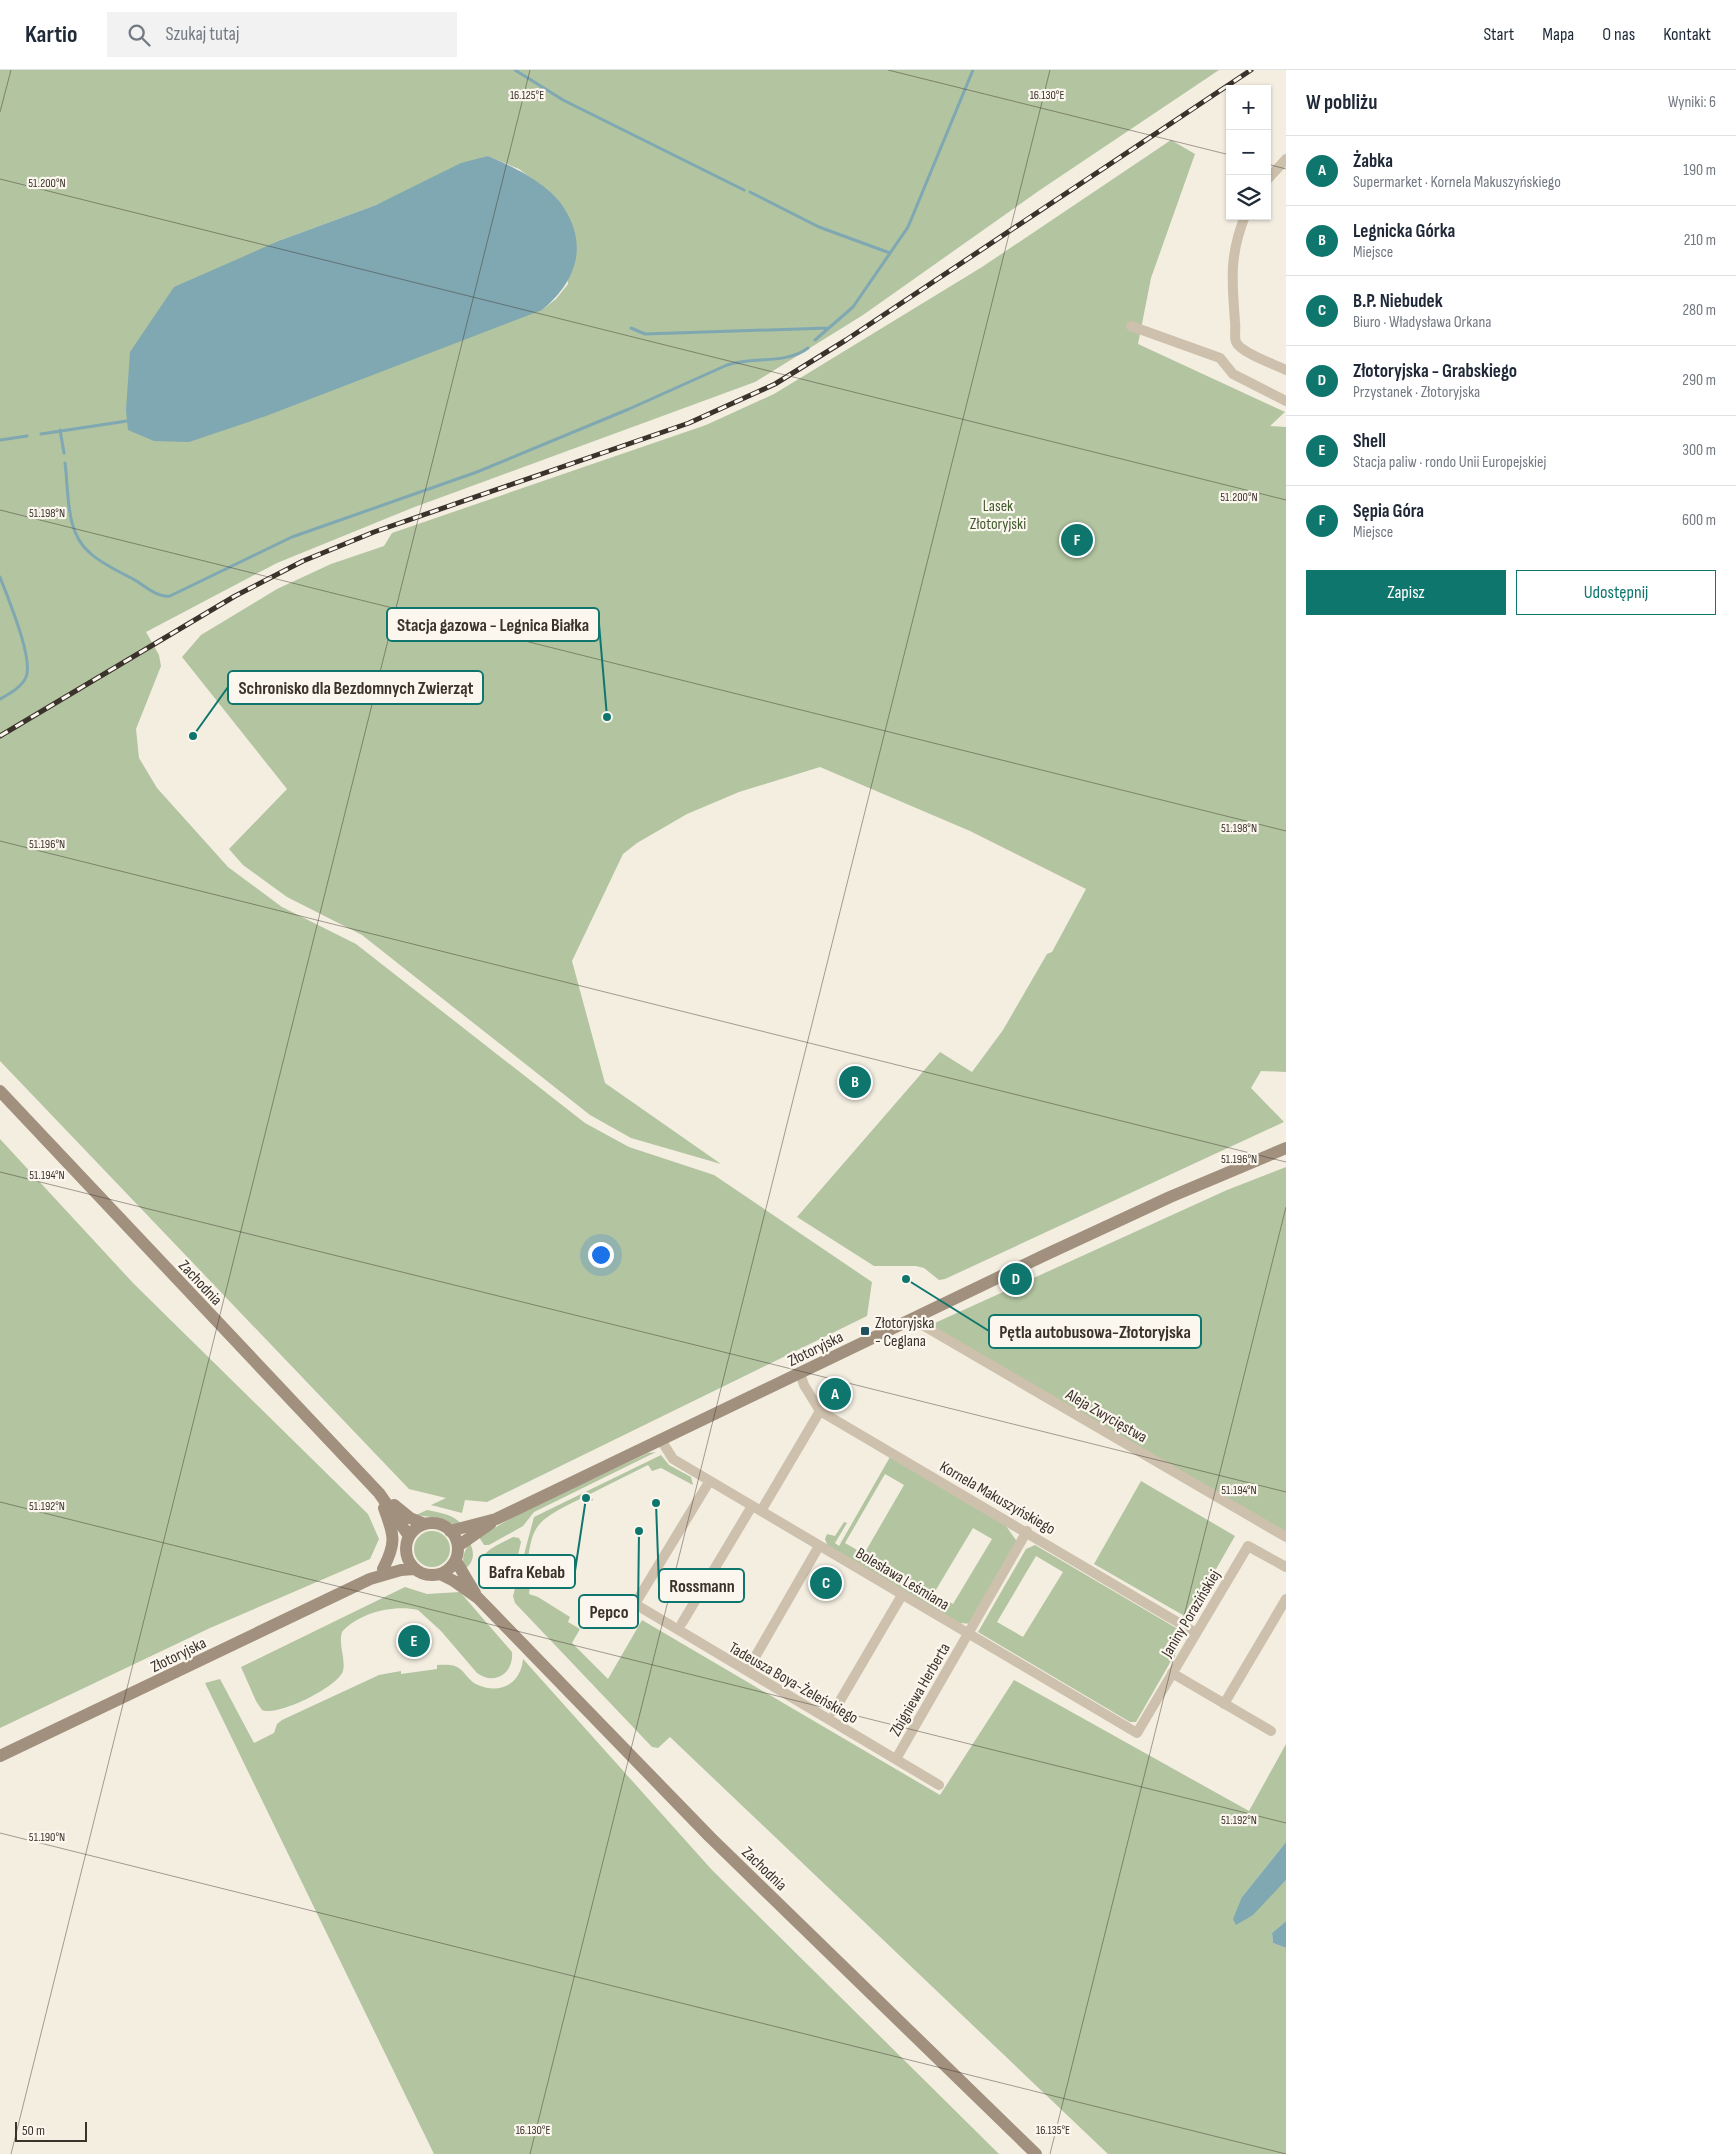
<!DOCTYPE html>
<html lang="pl">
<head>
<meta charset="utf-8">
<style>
  body { margin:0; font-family:"Sofia Sans Condensed",sans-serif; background:#f2f2f3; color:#1f2937 }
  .controls { position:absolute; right:15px; top:15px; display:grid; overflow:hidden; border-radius:0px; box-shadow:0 1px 4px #0004 }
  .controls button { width:45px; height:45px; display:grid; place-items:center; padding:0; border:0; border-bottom:1px solid #e0e1e3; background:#fff; color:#1f2937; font:25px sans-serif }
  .scale { position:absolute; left:15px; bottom:12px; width:72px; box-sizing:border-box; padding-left:5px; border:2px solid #3b322b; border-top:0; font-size:14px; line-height:18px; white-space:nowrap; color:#3b322b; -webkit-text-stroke:4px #fbf7ee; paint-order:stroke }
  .you { position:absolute; left:600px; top:1184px; width:18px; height:18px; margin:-12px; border:4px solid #fff; border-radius:50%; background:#1a73e8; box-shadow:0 0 0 8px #1a73e833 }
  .badge { display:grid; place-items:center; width:32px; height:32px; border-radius:50%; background:#0f766e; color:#fff; font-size:16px; font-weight:700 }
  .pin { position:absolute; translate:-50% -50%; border:2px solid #fff; box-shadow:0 1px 5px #0006 }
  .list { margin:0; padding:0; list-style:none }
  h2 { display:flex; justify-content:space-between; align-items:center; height:65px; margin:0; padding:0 20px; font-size:21px }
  h2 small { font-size:16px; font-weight:400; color:#747a83 }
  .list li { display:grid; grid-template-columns:32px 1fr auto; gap:15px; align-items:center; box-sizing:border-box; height:70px; padding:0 20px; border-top:1px solid #e0e1e3 }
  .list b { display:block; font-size:19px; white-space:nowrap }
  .list p { margin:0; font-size:16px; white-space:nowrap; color:#747a83 }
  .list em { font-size:16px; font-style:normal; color:#747a83 }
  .actions { display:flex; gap:10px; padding:15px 20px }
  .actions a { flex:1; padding:11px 0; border:1px solid #0f766e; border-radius:0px; text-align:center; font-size:18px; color:#0f766e }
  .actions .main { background:#0f766e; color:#fff }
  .icon { flex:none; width:28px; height:28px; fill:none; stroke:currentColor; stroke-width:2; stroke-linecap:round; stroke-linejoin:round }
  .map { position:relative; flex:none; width:1286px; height:2084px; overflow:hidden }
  header { display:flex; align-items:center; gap:30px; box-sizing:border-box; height:70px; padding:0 25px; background:#fff; border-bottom:1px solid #e0e1e3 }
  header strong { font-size:24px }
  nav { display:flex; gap:28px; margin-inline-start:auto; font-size:18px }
  .search { width:350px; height:45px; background:#f2f2f3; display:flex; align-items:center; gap:12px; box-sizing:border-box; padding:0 18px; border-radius:0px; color:#747a83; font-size:19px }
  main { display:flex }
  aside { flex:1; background:#fff }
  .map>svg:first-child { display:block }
</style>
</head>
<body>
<header>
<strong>Kartio</strong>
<div class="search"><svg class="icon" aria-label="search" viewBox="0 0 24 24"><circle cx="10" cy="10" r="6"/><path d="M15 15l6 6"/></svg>Szukaj tutaj</div>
<nav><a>Start</a><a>Mapa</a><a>O nas</a><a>Kontakt</a></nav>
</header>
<main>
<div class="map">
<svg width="1286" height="2084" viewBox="0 0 1286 2084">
  <rect width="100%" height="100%" fill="#f4eee1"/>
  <path fill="#b2c4a0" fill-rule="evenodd" d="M 0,0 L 1219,0 L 1040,120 L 863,245 L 755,312 L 412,438 L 277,493 L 146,562 L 159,585 L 161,596 L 136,659 L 139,688 L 157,718 L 228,797 L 282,837 L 356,874 L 585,1053 L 629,1077 L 714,1105 L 872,1212 L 867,1246 L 487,1432 L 465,1430 L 462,1443 L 431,1435 L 446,1428 L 409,1419 L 0,991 ZM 488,86 L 519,99 L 554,126 L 568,214 L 556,229 L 542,240 L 281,170 L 376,135 Z
    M 1171,70 L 1195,84 L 1151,208 L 1138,274 L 1285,342 L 1270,356 L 1286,357 L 1286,1002 L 1261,1001 L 1251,1018 L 1284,1052 L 945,1209 L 939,1210 L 924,1198 L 916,1196 L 874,1196 L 797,1147 L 940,982 L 972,1002 L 1003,960 L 1047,884 L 1052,882 L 1086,819 L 970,761 L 820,697 L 739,722 L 687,744 L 637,773 L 623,784 L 572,891 L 605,1013 L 721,1094 L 631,1068 L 590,1045 L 362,865 L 287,827 L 243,795 L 229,779 L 287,719 L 182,587 L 201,565 L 277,519 L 331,494 L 384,476 L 392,463 L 706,355 L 774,324 L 982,197 Z
    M 0,1069 L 134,1214 L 368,1444 L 379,1469 L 370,1489 L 210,1558 L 0,1658 Z
    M 1286,1097 L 1286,1471 L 926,1257 L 1227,1120 Z
    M 656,1382 L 534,1442 L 523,1456 L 489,1475 L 484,1475 L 479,1467 L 520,1443 L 648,1383 Z
    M 661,1385 L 669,1395 L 691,1407 L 693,1415 L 661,1398 L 652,1401 L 648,1395 L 590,1424 L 593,1430 L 585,1434 L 582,1428 C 527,1455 534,1455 524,1513 L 530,1515 L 529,1524 L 538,1527 L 570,1547 L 568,1552 L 580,1559 L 572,1573 L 608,1609 L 642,1550 L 940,1725 L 1014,1610 L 1249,1741 L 1286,1674 L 1286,1772 L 1242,1827 L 1277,1819 L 1286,1810 L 1286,1851 L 1272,1863 L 1273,1873 L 1286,1878 L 1286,2084 L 1108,2084 L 670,1667 L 658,1678 L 652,1677 L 515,1533 L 513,1526 L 534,1447 Z
    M 890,1387 L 1006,1456 L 1018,1473 L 972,1554 L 960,1553 L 828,1477 L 825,1469 L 827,1464 L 835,1466 L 844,1452 L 847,1453 L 835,1473 L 839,1476 ZM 885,1404 L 904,1415 L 864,1484 L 845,1473 ZM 973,1458 L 992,1469 L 953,1534 L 934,1523 Z
    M 1141,1411 L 1235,1466 L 1188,1548 L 1094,1494 Z
    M 427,1440 C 440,1443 454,1444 462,1455 L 455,1455 L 438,1448 L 416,1445 Z
    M414 1479a18 18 0 1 1 36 0a18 18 0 1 1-36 0Z
    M 513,1467 L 519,1468 L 521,1472 L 511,1516 L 504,1519 C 498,1516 494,1511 489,1506 C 468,1486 496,1476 513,1467 Z
    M 470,1473 C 475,1484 474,1492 464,1500 C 462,1489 463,1482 470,1473 Z
    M 1035,1475 L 1183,1562 L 1183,1570 L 1136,1652 L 1130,1652 L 978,1562 L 1026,1479 ZM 1036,1486 L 1063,1502 L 1023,1567 L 997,1552 Z
    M 405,1517 L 427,1524 L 460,1522 L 512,1582 C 514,1603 495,1616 477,1603 L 441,1561 L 418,1540 C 394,1534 358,1543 342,1562 C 338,1575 346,1589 343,1601 C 338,1617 277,1647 262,1640 L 256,1631 L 241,1597 Z
    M 523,1589 L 712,1800 L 999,2084 L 434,2084 L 205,1613 L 220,1609 L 254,1673 L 274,1663 L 277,1654 L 282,1650 L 379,1605 L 401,1601 L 401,1604 L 437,1599 L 437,1595 C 444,1595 451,1594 457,1597 C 465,1601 469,1612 478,1615 C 501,1625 521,1613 523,1589 Z"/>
  <path fill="#7fa8b2" d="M 488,86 C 514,97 549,114 564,138 C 589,177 575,213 542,240 L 266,346 L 189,372 L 154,371 L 128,360 L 126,340 L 130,282 L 174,217 L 281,170 L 376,135 L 461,93 Z
    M 1286,1772 L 1286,1810 L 1253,1845 L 1236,1855 L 1233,1849 L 1242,1827 Z
    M 1286,1851 L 1286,1878 L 1273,1873 L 1272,1863 Z"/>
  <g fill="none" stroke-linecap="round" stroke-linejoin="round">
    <path stroke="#7fa8b2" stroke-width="3" d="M 515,0 L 563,30 L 744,120
      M 750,122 L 819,157 L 890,183
      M 631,258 L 645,264 L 829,258
      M 815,270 L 853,237 L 908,157 L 973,0
      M 60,360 L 64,383
      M 41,364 L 127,351
      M 0,370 L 27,366
      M 65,393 C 69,422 65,463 90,483 C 102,494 118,501 133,509 C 144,515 157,528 170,526 L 292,467 L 477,402 L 629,339 L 727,295 C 752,286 786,295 808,278
      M 0,507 C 7,526 34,589 26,607 C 22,617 9,624 0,629"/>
    <path stroke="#cdc0ac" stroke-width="10" d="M 1267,110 L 1286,89
      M 1245,146 C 1229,186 1232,211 1235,252 C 1236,258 1234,267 1236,272 C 1241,283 1274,294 1286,300
      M 1131,256 L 1220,288 L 1233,304 L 1286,331
      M 912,1249 L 1286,1467
      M 800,1303 L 804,1315 L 820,1341 L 1196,1563
      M 661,1370 L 673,1389 L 1137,1663 L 1248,1476 L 1286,1497
      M 709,1412 L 635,1534 L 939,1715
      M 761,1441 L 820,1341
      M 682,1553 L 752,1436
      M 747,1601 L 819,1476
      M 1172,1603 L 1271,1661
      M 1224,1634 L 1286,1529
      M 834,1641 L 902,1525
      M 896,1689 L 1027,1461"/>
    <path stroke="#a1907d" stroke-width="12" d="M 0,1021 L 379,1423 L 409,1466
      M 394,1435 L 410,1448 L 425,1454
      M406 1479a26 26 0 1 1 52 0a26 26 0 1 1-52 0Z
      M 450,1461 L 496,1449 L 1045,1185 L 1170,1127 L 1286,1078
      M 458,1476 L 491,1453
      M 456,1491 L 475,1523
      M 383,1499 C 397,1472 394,1465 384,1438
      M 440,1504 L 454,1511 L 478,1528 L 710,1767 L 1036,2084
      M 0,1686 L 370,1509 L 401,1500 L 414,1499"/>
    <defs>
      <path id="rail" d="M 0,666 L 235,526 L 303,491 L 374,462 L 689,353 L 775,314 L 846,270 L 1251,0"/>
    </defs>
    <use href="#rail" stroke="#3b322b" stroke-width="5"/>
    <use href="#rail" stroke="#fbf7ee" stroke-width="3" stroke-dasharray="9" stroke-linecap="butt"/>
  </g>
  <path fill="none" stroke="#3b322b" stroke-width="1" stroke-opacity="0.45" d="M 888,0 L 1230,85M 0,42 L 11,0M 1267,94 L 1286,99M 0,109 L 1286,430M 0,440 L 1286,761M 0,771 L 1286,1092M 0,1102 L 1286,1422M 0,1432 L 1286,1753M 0,1763 L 1286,2084M 11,2084 L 530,0M 530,2084 L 1050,0M 1050,2084 L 1286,1137"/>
  <rect fill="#1f505e" stroke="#fbf7ee" stroke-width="2" x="860" y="1256" width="10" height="10" rx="2.5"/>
  <g text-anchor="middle" stroke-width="4.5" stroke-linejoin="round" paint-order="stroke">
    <g font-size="16" fill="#435a2e" stroke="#fbf7ee">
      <text x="998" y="441">Lasek<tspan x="998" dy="18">Złotoryjski</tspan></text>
    </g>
    <g font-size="16" fill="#3b322b" stroke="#fbf7ee">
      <text transform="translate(201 1212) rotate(47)" y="6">Zachodnia</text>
      <text transform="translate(815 1278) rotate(-26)" y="6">Złotoryjska</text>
      <text transform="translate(1107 1345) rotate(30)" y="6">Aleja Zwycięstwa</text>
      <text transform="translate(998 1427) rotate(30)" y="6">Kornela Makuszyńskiego</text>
      <text transform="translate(903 1508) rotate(31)" y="6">Bolesława Leśmiana</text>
      <text transform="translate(1190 1543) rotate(-59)" y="6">Janiny Porazińskiej</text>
      <text transform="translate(178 1584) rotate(-26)" y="6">Złotoryjska</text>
      <text transform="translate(794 1612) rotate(30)" y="6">Tadeusza Boya-Żeleńskiego</text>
      <text transform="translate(919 1619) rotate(-60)" y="6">Zbigniewa Herberta</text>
      <text transform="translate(765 1798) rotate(44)" y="6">Zachodnia</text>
    </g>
    <g font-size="16" fill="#3b322b" stroke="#fbf7ee" text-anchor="start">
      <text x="875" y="1258">Złotoryjska<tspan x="875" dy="18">- Ceglana</tspan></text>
    </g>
  </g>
  <g font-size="12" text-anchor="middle" fill="#3b322b" stroke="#fbf7ee" stroke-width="4.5" stroke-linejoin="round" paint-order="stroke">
    <text x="527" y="29">16.125°E</text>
    <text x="1047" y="29">16.130°E</text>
    <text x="47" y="117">51.200°N</text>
    <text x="1239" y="431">51.200°N</text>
    <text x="47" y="447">51.198°N</text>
    <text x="1239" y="762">51.198°N</text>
    <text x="47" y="778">51.196°N</text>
    <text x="1239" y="1093">51.196°N</text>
    <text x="47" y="1109">51.194°N</text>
    <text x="1239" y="1424">51.194°N</text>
    <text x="47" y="1440">51.192°N</text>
    <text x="1239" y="1754">51.192°N</text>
    <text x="47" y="1771">51.190°N</text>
    <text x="533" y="2064">16.130°E</text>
    <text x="1053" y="2064">16.135°E</text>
  </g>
  <path fill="none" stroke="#0f766e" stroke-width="2" d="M607 647L599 554M193 666L228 617M906 1209L989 1261M586 1428L575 1501M656 1433L659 1515M639 1461L638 1542"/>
  <g fill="#0f766e" stroke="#fbf7ee" stroke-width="2">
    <circle cx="607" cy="647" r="5"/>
    <circle cx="193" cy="666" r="5"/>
    <circle cx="906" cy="1209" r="5"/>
    <circle cx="586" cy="1428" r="5"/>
    <circle cx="656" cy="1433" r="5"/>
    <circle cx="639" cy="1461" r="5"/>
  </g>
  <g fill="#fbf7ee" stroke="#0f766e" stroke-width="2">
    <rect x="387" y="538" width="212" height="33" rx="5"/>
    <rect x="228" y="601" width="255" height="33" rx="5"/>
    <rect x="989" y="1245" width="212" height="33" rx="5"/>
    <rect x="479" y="1485" width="96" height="33" rx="5"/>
    <rect x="659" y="1499" width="85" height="33" rx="5"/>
    <rect x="579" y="1525" width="59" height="33" rx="5"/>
  </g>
  <g font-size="18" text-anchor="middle" font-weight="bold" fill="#3b322b">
    <text x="493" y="561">Stacja gazowa - Legnica Białka</text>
    <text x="356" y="624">Schronisko dla Bezdomnych Zwierząt</text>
    <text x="1095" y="1268">Pętla autobusowa-Złotoryjska</text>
    <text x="527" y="1508">Bafra Kebab</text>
    <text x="702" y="1522">Rossmann</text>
    <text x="609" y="1548">Pepco</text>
  </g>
</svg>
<div class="controls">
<button>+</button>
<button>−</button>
<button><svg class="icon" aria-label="layers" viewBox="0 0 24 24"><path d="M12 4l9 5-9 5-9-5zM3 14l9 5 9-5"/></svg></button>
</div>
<div class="scale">50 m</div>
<div class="you"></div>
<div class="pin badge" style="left:835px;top:1324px">A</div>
<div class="pin badge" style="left:855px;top:1012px">B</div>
<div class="pin badge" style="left:826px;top:1513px">C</div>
<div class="pin badge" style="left:1016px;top:1209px">D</div>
<div class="pin badge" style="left:414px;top:1571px">E</div>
<div class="pin badge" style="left:1077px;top:470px">F</div>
</div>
<aside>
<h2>W pobliżu<small>Wyniki: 6</small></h2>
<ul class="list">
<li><span class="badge">A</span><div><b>Żabka</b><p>Supermarket · Kornela Makuszyńskiego</p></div><em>190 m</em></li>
<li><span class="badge">B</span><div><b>Legnicka Górka</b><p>Miejsce</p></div><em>210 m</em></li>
<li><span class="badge">C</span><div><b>B.P. Niebudek</b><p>Biuro · Władysława Orkana</p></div><em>280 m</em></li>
<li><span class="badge">D</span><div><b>Złotoryjska - Grabskiego</b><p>Przystanek · Złotoryjska</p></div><em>290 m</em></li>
<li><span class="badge">E</span><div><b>Shell</b><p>Stacja paliw · rondo Unii Europejskiej</p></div><em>300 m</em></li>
<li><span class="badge">F</span><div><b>Sępia Góra</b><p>Miejsce</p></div><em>600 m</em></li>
</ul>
<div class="actions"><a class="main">Zapisz</a><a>Udostępnij</a></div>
</aside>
</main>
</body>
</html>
